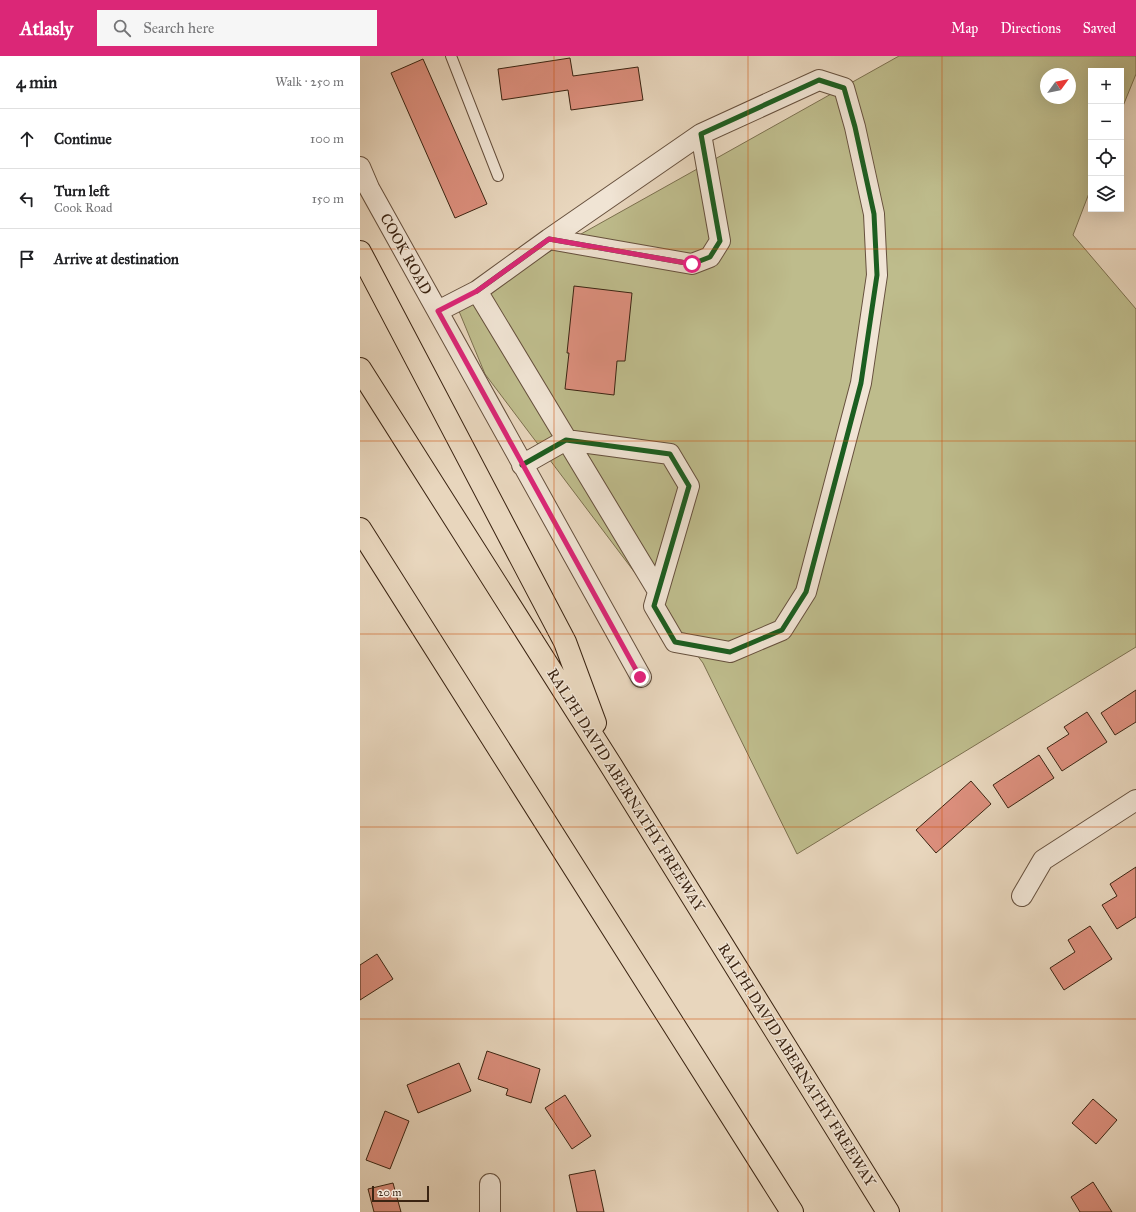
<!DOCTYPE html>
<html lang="en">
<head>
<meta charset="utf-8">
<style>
  body { margin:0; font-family:"IM FELL Great Primer",serif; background:#f6f6f6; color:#202124 }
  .controls { position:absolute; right:12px; top:12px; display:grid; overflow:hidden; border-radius:0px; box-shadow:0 4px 16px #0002 }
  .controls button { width:36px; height:36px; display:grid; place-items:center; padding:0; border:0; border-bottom:1px solid #e0e0e0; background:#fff; color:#202124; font:20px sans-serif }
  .compass { position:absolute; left:680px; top:12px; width:36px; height:36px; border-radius:50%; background:#fff; box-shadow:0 4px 16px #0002; rotate:57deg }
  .scale { position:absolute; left:12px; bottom:10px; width:57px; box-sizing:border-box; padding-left:4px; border:2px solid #3b2412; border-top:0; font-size:11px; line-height:14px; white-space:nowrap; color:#3b2412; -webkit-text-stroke:3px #f0e4d4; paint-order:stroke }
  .stop { position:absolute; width:12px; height:12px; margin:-9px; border:3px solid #db2777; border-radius:50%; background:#fff }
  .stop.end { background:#db2777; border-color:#fff; box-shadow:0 1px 4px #0008 }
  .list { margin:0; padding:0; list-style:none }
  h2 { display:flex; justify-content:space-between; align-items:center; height:52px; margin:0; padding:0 16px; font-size:17px }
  h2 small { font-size:13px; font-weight:400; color:#757577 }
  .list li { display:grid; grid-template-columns:26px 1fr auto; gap:12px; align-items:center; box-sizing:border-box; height:60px; padding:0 16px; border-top:1px solid #e0e0e0 }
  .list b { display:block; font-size:15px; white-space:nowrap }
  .list p { margin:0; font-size:13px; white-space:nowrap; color:#757577 }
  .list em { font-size:13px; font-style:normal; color:#757577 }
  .icon { flex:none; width:22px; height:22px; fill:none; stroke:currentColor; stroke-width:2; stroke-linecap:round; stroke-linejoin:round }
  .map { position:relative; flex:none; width:776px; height:1156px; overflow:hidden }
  header { display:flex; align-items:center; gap:24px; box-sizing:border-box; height:56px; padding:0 20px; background:#db2777; color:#fff }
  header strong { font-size:19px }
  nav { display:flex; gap:22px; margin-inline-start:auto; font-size:14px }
  .search { width:280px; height:36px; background:#f6f6f6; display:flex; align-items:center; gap:10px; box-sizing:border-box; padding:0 14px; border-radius:0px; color:#757577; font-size:15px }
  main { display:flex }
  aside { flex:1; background:#fff }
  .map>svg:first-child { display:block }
</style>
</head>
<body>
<header>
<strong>Atlasly</strong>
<div class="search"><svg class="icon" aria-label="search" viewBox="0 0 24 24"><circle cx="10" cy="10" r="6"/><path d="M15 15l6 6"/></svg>Search here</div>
<nav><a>Map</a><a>Directions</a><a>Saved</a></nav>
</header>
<main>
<aside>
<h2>4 min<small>Walk · 250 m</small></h2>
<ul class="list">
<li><svg class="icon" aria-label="ahead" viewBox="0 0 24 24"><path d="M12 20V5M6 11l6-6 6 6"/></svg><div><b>Continue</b></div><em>100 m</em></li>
<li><svg class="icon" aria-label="left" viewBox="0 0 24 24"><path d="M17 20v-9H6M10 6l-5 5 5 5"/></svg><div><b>Turn left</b><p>Cook Road</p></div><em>150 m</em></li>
<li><svg class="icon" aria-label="arrive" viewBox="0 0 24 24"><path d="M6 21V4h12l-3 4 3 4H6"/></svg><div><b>Arrive at destination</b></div></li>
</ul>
</aside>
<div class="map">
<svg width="776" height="1156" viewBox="0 0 776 1156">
  <rect width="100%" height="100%" fill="#e8d6bd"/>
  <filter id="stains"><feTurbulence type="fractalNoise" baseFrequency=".005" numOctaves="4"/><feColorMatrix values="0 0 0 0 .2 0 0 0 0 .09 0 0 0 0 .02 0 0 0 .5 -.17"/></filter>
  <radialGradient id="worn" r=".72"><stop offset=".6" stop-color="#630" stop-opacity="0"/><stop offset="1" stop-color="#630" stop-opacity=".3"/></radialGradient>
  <path fill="#bebc8c" stroke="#7c704f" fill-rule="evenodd" d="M 539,0 L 776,0 L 776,18 L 761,55 L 761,15 L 731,15 L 731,132 L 713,179 L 776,253 L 776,591 L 437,798 L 343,607 L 125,318 L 96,248 ZM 686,18 L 710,18 L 710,42 L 686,42 Z"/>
  <path fill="#dc8f7d" stroke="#3b2412" d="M 210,2 L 213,20 L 278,11 L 283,44 L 211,54 L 208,34 L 142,44 L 138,13 Z
    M 63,3 L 127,148 L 95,162 L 31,17 Z
    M 214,230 L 272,237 L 265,305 L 257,305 L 254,339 L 205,333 L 209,297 L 207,297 Z
    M 776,634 L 776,666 L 755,679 L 741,657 Z
    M 727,656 L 747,686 L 702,715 L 687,692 L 709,678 L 704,671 Z
    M 679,699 L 694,722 L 648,752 L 633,729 Z
    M 611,725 L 631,748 L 576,797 L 556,774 Z
    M 776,811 L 776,861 L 757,873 L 742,849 L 757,840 L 750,828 Z
    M 730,870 L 752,903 L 704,934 L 690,912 L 715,896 L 708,884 Z
    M 17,898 L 33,923 L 0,944 L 0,909 Z
    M 127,995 L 180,1013 L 171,1047 L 146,1039 L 148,1033 L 118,1023 Z
    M 99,1007 L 111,1035 L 58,1057 L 47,1029 Z
    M 205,1039 L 231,1080 L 212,1093 L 185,1052 Z
    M 733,1043 L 757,1064 L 736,1088 L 712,1067 Z
    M 25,1055 L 49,1065 L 30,1113 L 6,1104 Z
    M 235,1114 L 244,1156 L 217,1156 L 209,1119 Z
    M 733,1126 L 752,1156 L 720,1156 L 711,1141 Z
    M 33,1127 L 41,1156 L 14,1156 L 8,1133 Z"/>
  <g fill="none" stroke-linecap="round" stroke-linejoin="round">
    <defs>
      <path id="lane" d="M 91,0 L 138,120"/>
      <path id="street" d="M 0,111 L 9,132 L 281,621
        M 189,183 L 341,78
        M 117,235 L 189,183 L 332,208 L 350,201 L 360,185 L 341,78 L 459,24 L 484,32 L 495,71 L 514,158 L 517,219 L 501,327 L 446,536 L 422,574 L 370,596 L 315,586 L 294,550 L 329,430 L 310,398 L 206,384 L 162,409
        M 78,255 L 117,235 L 298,535
        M 662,840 L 683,804 L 776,744
        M 130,1156 L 130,1128"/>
      <path id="highway" d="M 0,196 L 205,586 L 235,667
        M 0,313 L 252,711 L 528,1156
        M 0,473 L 432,1156"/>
    </defs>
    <use href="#lane" stroke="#66503d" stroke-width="12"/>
    <use href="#street" stroke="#66503d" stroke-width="22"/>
    <use href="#highway" stroke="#3b2412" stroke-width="24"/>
    <use href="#lane" stroke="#f0e4d4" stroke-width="10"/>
    <use href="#street" stroke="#f0e4d4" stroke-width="20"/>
    <use href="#highway" stroke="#e8d6bd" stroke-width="22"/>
    <defs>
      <path id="cycleway" d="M 117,235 L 189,183 L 332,208 L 350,201 L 360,185 L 341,78 L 459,24 L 484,32 L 495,71 L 514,158 L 517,219 L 501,327 L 446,536 L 422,574 L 370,596 L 315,586 L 294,550 L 329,430 L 310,398 L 206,384 L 162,409"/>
    </defs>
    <use href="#cycleway" stroke="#f0e4d4" stroke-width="8"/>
    <use href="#cycleway" stroke="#1b5e20" stroke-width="5"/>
  </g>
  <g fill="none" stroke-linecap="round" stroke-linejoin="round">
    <path stroke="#db2777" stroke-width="5" d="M 280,621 L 78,255 L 117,235 L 189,183 L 332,208"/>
  </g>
  <path fill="none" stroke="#ce510d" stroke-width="1" stroke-opacity="0.55" d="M 194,0 L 194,1156M 388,0 L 388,1156M 582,0 L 582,1156M 0,193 L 776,193M 0,385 L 776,385M 0,578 L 776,578M 0,771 L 776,771M 0,963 L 776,963"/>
  <g text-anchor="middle" stroke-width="3" stroke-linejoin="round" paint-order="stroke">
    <g font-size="15" fill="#3b2412" stroke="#f0e4d4">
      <text transform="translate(46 198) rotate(61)" y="5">COOK ROAD</text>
      <text transform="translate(266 734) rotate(58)" y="5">RALPH DAVID ABERNATHY FREEWAY</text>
      <text transform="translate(437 1009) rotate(58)" y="5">RALPH DAVID ABERNATHY FREEWAY</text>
    </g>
  </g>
  <rect width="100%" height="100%" filter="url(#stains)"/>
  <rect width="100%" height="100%" fill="url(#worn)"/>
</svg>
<div class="controls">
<button>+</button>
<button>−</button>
<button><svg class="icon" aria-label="locate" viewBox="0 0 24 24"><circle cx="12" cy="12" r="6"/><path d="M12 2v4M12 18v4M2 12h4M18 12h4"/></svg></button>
<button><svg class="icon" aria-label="layers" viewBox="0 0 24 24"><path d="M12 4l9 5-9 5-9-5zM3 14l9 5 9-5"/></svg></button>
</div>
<svg class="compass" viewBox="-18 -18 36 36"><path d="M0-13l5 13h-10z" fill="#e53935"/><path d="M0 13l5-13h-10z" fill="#757577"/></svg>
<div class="scale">20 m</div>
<div class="stop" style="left:332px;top:208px"></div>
<div class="stop end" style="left:280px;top:621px"></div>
</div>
</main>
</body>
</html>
